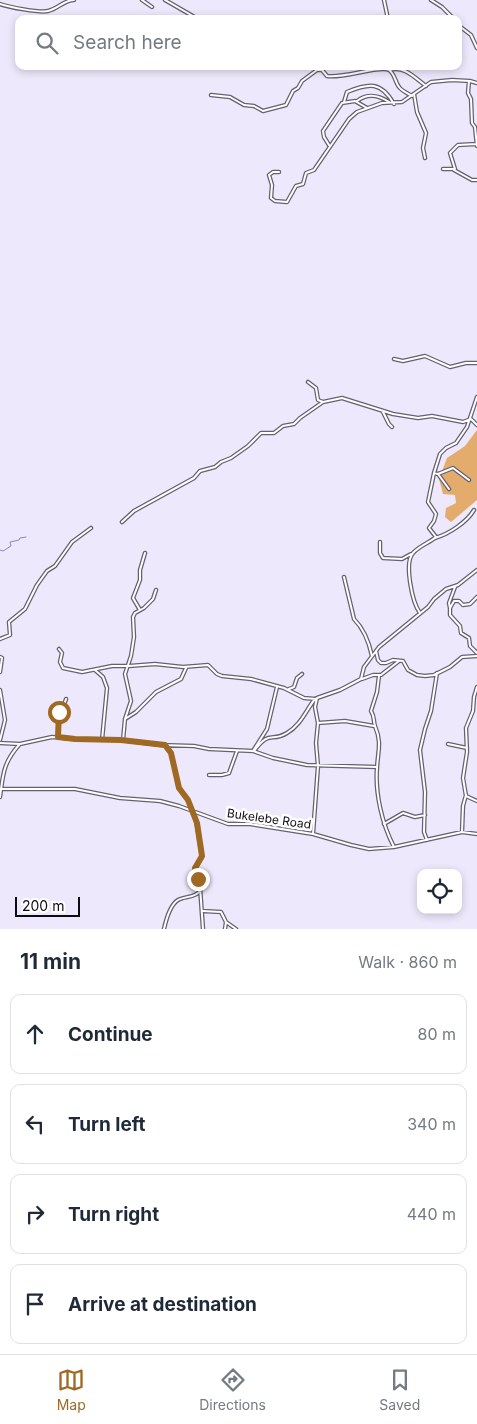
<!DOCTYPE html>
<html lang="en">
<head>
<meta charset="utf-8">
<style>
  body { margin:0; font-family:Inter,sans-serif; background:#f6f6f7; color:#1f2937 }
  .controls { position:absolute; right:15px; bottom:15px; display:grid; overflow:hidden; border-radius:10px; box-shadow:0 2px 8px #0003 }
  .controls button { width:45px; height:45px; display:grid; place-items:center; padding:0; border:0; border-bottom:1px solid #e0e1e3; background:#fff; color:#1f2937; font:25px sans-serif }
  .scale { position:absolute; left:15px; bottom:12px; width:65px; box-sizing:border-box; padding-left:5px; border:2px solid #0d0c12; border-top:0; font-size:14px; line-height:18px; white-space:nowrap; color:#0d0c12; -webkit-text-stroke:4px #fff; paint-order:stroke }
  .stop { position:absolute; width:15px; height:15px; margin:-11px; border:4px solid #9f6923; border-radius:50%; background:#fff }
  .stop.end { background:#9f6923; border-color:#fff; box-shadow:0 1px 5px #0008 }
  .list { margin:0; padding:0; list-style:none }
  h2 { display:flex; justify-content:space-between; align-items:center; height:65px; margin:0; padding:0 20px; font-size:21px }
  h2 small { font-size:16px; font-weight:400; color:#747a83 }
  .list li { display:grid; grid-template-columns:32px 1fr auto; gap:15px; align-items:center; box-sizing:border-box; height:80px; margin:0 10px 10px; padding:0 10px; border:1px solid #e0e1e3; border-radius:10px }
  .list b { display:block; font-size:19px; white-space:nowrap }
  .list em { font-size:16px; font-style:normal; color:#747a83 }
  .icon { flex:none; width:28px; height:28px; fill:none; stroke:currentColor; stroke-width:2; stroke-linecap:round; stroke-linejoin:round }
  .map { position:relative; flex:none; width:477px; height:929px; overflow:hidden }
  .search { position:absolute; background:#fff; box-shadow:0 2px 8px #0003; left:15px; right:15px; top:15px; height:55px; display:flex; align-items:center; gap:12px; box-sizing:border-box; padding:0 18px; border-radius:10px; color:#747a83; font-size:19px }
  .sheet { height:425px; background:#fff }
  nav { display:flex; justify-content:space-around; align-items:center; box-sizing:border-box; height:70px; border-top:1px solid #e0e1e3; background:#fff; font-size:14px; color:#747a83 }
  nav a { display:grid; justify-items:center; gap:2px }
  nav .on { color:#9f6923 }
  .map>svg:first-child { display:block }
</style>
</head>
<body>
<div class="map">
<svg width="477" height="929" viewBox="0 0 477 929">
  <rect width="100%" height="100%" fill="#ede8fb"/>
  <path fill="#e3ac6d" d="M 477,430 L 477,500 L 451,522 L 445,517 L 446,508 L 456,503 L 455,495 L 443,494 L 439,479 L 447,458 L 465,446 Z"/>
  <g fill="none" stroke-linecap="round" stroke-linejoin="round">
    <path stroke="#9581c6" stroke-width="1" d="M 0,550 L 3,551 L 11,546 L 10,542 L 19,540 L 20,538 L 26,537"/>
    <defs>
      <path id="minor" d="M 142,0 L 152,7
        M 165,0 L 198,19
        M 384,0 L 388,19
        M 431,0 L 442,7 L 454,19
        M 0,4 C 8,7 40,13 48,11 C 58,9 64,0 74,0
        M 458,25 L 471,35 L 477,48
        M 389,70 C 404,65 415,78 426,86
        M 469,81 L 468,93 L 471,99 L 472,123 L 475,127 L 477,146
        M 414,94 L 417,112 L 426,133 L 423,148 L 425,158
        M 211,95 L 230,97 L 244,105 L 254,106 L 263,111 L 286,105 L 293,91 L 298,88 L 302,81 L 317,70 L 322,70 L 327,76 C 342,79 380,65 389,70 C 395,74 395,82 399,87 C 402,91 407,93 412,96
        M 357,101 C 368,93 378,95 389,102
        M 344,102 L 347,92 C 369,83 381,81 394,104
        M 329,145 L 324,137 L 323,131 L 342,103 L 355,101 L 367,108
        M 443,169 L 455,169 L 450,153 L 458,145 L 476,144
        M 454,170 L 472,180 L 477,180
        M 279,172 L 273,172 L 269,175 L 272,185 L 271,198 L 275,201 L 287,202 L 296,186 L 303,184 L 306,173 L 314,170 L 349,119 L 357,112 L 382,103 L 402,102 L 431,82 L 452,80 L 470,81 L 477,83
        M 394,359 L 403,361 L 425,356 L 450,367 L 466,363 L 477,363
        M 308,382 L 316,388 L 318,400 L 323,402
        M 383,412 L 389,424 L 392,427
        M 434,473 L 438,474 L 453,468 L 469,480
        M 438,474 L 449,489
        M 122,522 L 134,511 L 194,478 L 200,471 L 215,467 L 221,462 L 231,458 L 248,446 L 261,433 L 274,433 L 283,426 L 294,424 L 300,418 L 323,402 L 342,398 L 393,414 L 418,418 L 432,416 L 463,422 L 471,419 L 477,425
        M 435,538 C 449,534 467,522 474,510
        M 380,542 L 380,553 L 383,558 L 402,559 L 411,554
        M 344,577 L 354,619 C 364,629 369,642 372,656
        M 455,587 L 449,603 L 450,608 L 450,615 L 460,626 L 461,633 L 469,638 L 470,646 L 477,653
        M 450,608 L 454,601 L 459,601 L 463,605 L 470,604 L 477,597
        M 140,610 L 133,598 L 140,580 L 140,570 L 145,553
        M 420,613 C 412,602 404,563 413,553 C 419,546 429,543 436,537 L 429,528 L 434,521 L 436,514 L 428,502 L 434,473 L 440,454 L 446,448 L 456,443 L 467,427 L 477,397
        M 0,639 L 10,635 L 9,622 L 25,609 L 37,585 L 47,571 L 55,566 L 72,542 L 91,528
        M 59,649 L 62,653 L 60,662 L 63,668 L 82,672 L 112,666 L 129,666 L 155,664 L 183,667 L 208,665 L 217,674 L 222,676 L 251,679 L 284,688 L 304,698 L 316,699
        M 376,651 L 378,660 L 381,663 L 386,663 L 393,660 L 403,661 L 408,670 L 417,675 L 425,676 L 434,675 L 450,667 L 462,657 L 477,656
        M 0,657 L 2,658 L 0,672
        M 95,670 L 103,677 L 107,688 L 102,740
        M 379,676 L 377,692 L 371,711 C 375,717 373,720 375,726 C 382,743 378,750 377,768 C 375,793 382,824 394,847
        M 362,679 L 373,675 L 381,675 L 399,661
        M 477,687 L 474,697 L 473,711 L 466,728 L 467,752 L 463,778 L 466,796 L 477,801
        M 289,689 L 294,687 L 297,678 L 302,674
        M 0,690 L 5,720 L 0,740
        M 125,719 L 136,712 L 156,692 L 181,679 L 186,668
        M 318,723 L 345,721 L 374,726
        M 58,737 L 59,712 L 64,705 L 66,699
        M 123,740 L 125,719 L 131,701 L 125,674 L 131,656 L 134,637 L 133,617 L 135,613 L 144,608 L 153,599 L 156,590
        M 0,743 L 20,744 L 52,737 L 75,739 L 121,740 L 161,745 L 194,746 L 209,749 L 253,751 L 273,758 L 307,765 L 377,767
        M 448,744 L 467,748
        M 165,745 L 171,753 L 179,788 L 188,800 L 196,820 L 202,857 L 195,869 L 200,887 L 203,929
        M 253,751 L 267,729 L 277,687
        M 254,751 C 270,729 271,743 287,733 C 301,725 306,710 315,699
        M 209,775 L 222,775 L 229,773 L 237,751
        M 0,789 L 75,789 L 120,798 L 160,801 L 179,806 L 228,824 L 250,824 L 313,834 L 351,845 L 369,849 L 394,847 L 462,832 L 477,834
        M 0,797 C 3,775 3,763 19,745
        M 384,824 L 403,813 L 415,817 L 425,815
        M 462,832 L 463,806 L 466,795
        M 313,834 L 318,766 L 316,743 L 318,723 L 315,707 L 317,698 L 340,690 L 361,679 L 364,667 L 379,647 L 428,607 L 434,599 L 446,589 L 458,585 L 477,570
        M 427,840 L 424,832 L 425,792 L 420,750 L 425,729 L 431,711 L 437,673
        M 203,911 L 221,912 L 226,922 L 236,929
        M 164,929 C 166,920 170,905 178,900 C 185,896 195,898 200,891
        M 225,929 L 226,922"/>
    </defs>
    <use href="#minor" stroke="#656171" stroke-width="4.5"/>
    <use href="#minor" stroke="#fff" stroke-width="2"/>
  </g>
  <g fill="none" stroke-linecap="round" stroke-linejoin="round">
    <path stroke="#9f6923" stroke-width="6" d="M 59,712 L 58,737 L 75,739 L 121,740 L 165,745 L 171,753 L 179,788 L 188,800 L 197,823 L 202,856 L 195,868 L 198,879"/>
  </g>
  <g text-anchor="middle" stroke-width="5" stroke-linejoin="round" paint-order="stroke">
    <g font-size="12" fill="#0d0c12" stroke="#fff">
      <text transform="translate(269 819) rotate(8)" y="4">Bukelebe Road</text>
    </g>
  </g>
</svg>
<div class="controls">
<button><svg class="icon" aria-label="locate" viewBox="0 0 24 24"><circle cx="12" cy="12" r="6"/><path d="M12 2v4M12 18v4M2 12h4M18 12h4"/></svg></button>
</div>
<div class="scale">200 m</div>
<div class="stop" style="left:59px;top:712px"></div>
<div class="stop end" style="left:198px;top:879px"></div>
<div class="search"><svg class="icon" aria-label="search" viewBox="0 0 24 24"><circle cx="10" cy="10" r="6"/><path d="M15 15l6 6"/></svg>Search here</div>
</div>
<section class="sheet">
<h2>11 min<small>Walk · 860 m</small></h2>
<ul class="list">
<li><svg class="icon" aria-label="ahead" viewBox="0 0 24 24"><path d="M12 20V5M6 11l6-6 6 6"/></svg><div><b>Continue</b></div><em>80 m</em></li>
<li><svg class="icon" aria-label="left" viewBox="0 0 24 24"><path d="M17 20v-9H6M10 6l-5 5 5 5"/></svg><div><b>Turn left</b></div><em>340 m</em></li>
<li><svg class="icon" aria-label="right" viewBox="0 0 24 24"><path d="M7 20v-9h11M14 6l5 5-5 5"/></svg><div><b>Turn right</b></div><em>440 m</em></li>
<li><svg class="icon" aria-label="arrive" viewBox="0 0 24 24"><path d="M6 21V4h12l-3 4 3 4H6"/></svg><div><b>Arrive at destination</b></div></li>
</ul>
</section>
<nav>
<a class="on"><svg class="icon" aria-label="map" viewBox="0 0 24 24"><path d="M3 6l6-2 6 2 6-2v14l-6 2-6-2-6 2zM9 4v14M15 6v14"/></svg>Map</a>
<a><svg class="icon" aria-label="directions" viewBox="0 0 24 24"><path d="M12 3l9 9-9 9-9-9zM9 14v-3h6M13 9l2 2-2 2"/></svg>Directions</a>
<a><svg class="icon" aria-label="saved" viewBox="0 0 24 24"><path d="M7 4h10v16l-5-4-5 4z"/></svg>Saved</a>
</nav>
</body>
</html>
